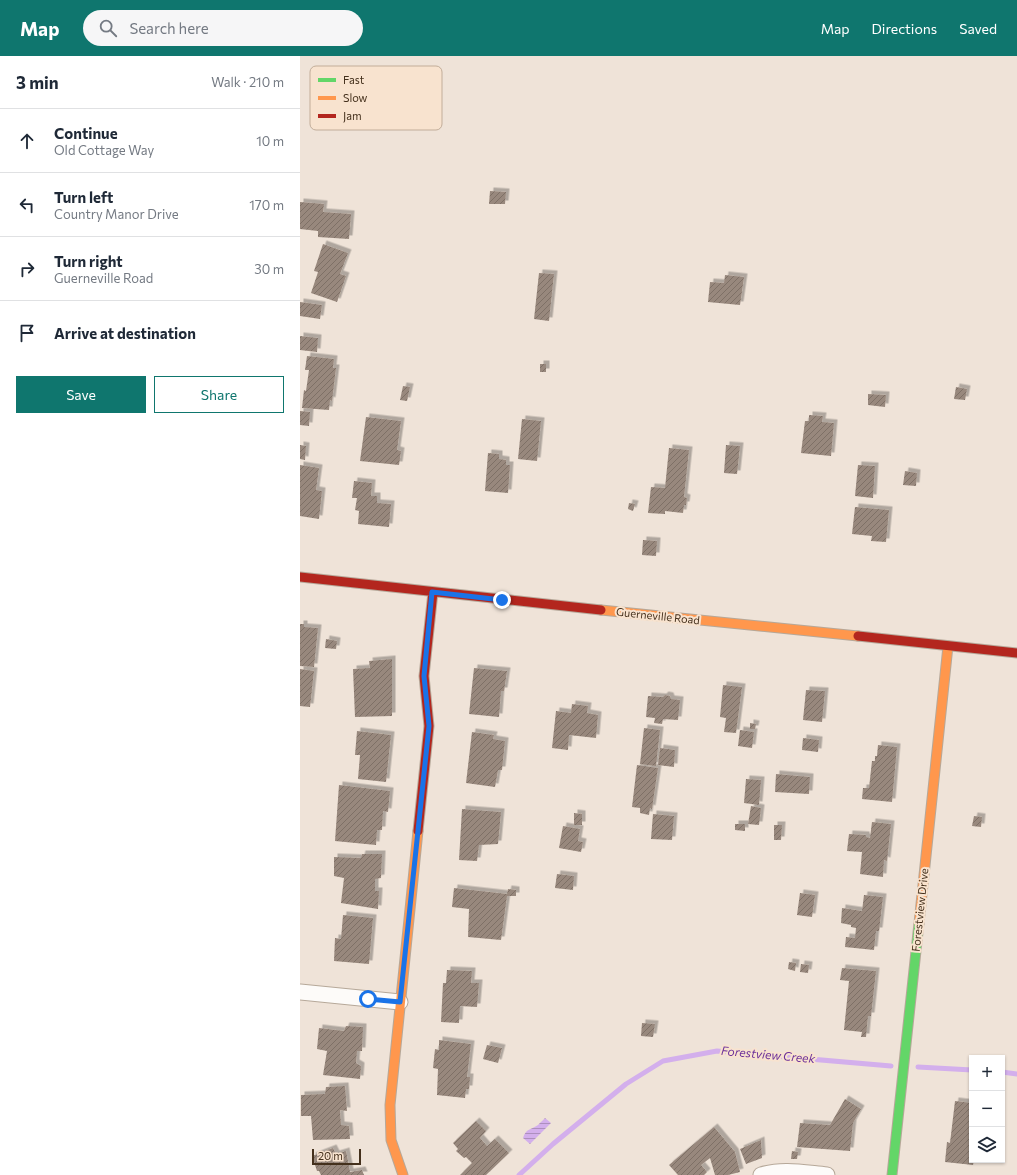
<!DOCTYPE html>
<html lang="en">
<head>
<meta charset="utf-8">
<style>
  body { margin:0; font-family:Commissioner,sans-serif; background:#f6f6f7; color:#1f2937 }
  .controls { position:absolute; right:12px; bottom:12px; display:grid; overflow:hidden; border-radius:0px; box-shadow:0 1px 3px #0004 }
  .controls button { width:36px; height:36px; display:grid; place-items:center; padding:0; border:0; border-bottom:1px solid #e0e1e3; background:#fff; color:#1f2937; font:20px sans-serif }
  .scale { position:absolute; left:12px; bottom:10px; width:49px; box-sizing:border-box; padding-left:4px; border:2px solid #44301c; border-top:0; font-size:11px; line-height:14px; white-space:nowrap; color:#44301c; -webkit-text-stroke:3px #f8e3cf; paint-order:stroke }
  .stop { position:absolute; width:12px; height:12px; margin:-9px; border:3px solid #1a73e8; border-radius:50%; background:#fff }
  .stop.end { background:#1a73e8; border-color:#fff; box-shadow:0 1px 4px #0008 }
  .list { margin:0; padding:0; list-style:none }
  h2 { display:flex; justify-content:space-between; align-items:center; height:52px; margin:0; padding:0 16px; font-size:17px }
  h2 small { font-size:13px; font-weight:400; color:#747a83 }
  .list li { display:grid; grid-template-columns:26px 1fr auto; gap:12px; align-items:center; box-sizing:border-box; height:64px; padding:0 16px; border-top:1px solid #e0e1e3 }
  .list b { display:block; font-size:15px; white-space:nowrap }
  .list p { margin:0; font-size:13px; white-space:nowrap; color:#747a83 }
  .list em { font-size:13px; font-style:normal; color:#747a83 }
  .actions { display:flex; gap:8px; padding:12px 16px }
  .actions a { flex:1; padding:9px 0; border:1px solid #0f766e; border-radius:0px; text-align:center; font-size:14px; color:#0f766e }
  .actions .main { background:#0f766e; color:#fff }
  .icon { flex:none; width:22px; height:22px; fill:none; stroke:currentColor; stroke-width:2; stroke-linecap:round; stroke-linejoin:round }
  .map { position:relative; flex:none; width:717px; height:1119px; overflow:hidden }
  header { display:flex; align-items:center; gap:24px; box-sizing:border-box; height:56px; padding:0 20px; background:#0f766e; color:#fff }
  header strong { font-size:19px }
  nav { display:flex; gap:22px; margin-inline-start:auto; font-size:14px }
  .search { width:280px; height:36px; background:#f6f6f7; display:flex; align-items:center; gap:10px; box-sizing:border-box; padding:0 14px; border-radius:22px; color:#747a83; font-size:15px }
  main { display:flex }
  aside { flex:1; background:#fff }
  .map>svg:first-child { display:block }
</style>
</head>
<body>
<header>
<strong>Map</strong>
<div class="search"><svg class="icon" aria-label="search" viewBox="0 0 24 24"><circle cx="10" cy="10" r="6"/><path d="M15 15l6 6"/></svg>Search here</div>
<nav><a>Map</a><a>Directions</a><a>Saved</a></nav>
</header>
<main>
<aside>
<h2>3 min<small>Walk · 210 m</small></h2>
<ul class="list">
<li><svg class="icon" aria-label="ahead" viewBox="0 0 24 24"><path d="M12 20V5M6 11l6-6 6 6"/></svg><div><b>Continue</b><p>Old Cottage Way</p></div><em>10 m</em></li>
<li><svg class="icon" aria-label="left" viewBox="0 0 24 24"><path d="M17 20v-9H6M10 6l-5 5 5 5"/></svg><div><b>Turn left</b><p>Country Manor Drive</p></div><em>170 m</em></li>
<li><svg class="icon" aria-label="right" viewBox="0 0 24 24"><path d="M7 20v-9h11M14 6l5 5-5 5"/></svg><div><b>Turn right</b><p>Guerneville Road</p></div><em>30 m</em></li>
<li><svg class="icon" aria-label="arrive" viewBox="0 0 24 24"><path d="M6 21V4h12l-3 4 3 4H6"/></svg><div><b>Arrive at destination</b></div></li>
</ul>
<div class="actions"><a class="main">Save</a><a>Share</a></div>
</aside>
<div class="map">
<svg width="717" height="1119" viewBox="0 0 717 1119">
  <defs>
    <pattern id="water-rules" width="6" height="5" patternUnits="userSpaceOnUse"><rect width="6" height="5" fill="#d3afec"/><path d="M0 2.5h6" fill="none" stroke="#ad8fbe"/></pattern>
    <pattern id="building-hatch" width="6" height="6" patternUnits="userSpaceOnUse"><rect width="6" height="6" fill="#98887d"/><path d="M-1 1l2-2M0 6l6-6M5 7l2-2" fill="none" stroke="#7e7066"/></pattern>
    <filter id="shadow"><feDropShadow dx="3.5" dy="-3.5" stdDeviation="0" flood-color="#0004"/></filter>
  </defs>
  <rect width="100%" height="100%" fill="#efe3d8"/>
  <path fill="url(#water-rules)" d="M 245,1062 L 251,1067 L 230,1088 L 223,1082 C 226,1072 231,1074 238,1069 C 240,1067 243,1064 245,1062 Z"/>
  <g fill="none" stroke-linecap="round" stroke-linejoin="round">
    <path stroke="#d3afec" stroke-width="5" d="M 618,1011 L 672,1014
      M 702,1016 L 717,1018
      M 219,1119 L 253,1088 L 326,1028 L 363,1005 L 417,995 L 591,1010"/>
  </g>
  <path fill="url(#building-hatch)" filter="url(#shadow)" d="M 190,135 L 206,136 L 205,148 L 189,148 Z
    M 0,146 L 24,148 L 23,156 L 51,158 L 49,183 L 18,181 L 18,175 L 0,173 Z
    M 23,188 L 48,197 L 40,218 L 46,220 L 37,246 L 11,237 L 18,216 L 14,215 Z
    M 239,217 L 254,218 L 249,265 L 234,263 Z
    M 425,219 L 444,221 L 440,249 L 408,246 L 410,226 L 424,227 Z
    M 0,246 L 22,249 L 20,263 L 0,260 Z
    M 0,280 L 18,282 L 17,296 L 0,294 Z
    M 7,300 L 34,303 L 33,312 L 36,312 L 32,345 L 30,344 L 29,354 L 2,352 L 4,334 L 6,335 L 9,314 L 5,314 Z
    M 240,308 L 246,308 L 246,316 L 240,316 Z
    M 103,330 L 110,331 L 107,345 L 100,344 Z
    M 656,331 L 667,333 L 665,344 L 654,343 Z
    M 568,338 L 586,339 L 585,351 L 568,349 Z
    M 0,355 L 10,356 L 9,370 L 0,369 Z
    M 509,359 L 523,360 L 522,366 L 534,367 L 531,400 L 501,397 L 505,365 L 509,365 Z
    M 66,361 L 101,365 L 97,394 L 101,395 L 99,409 L 60,405 Z
    M 222,363 L 241,365 L 237,405 L 218,403 Z
    M 0,389 L 6,390 L 5,404 L 0,403 Z
    M 426,389 L 440,390 L 437,418 L 424,417 Z
    M 369,392 L 389,394 L 384,441 L 387,442 L 386,449 L 384,449 L 383,457 L 365,455 L 365,458 L 348,457 L 351,431 L 365,432 Z
    M 188,397 L 199,398 L 199,403 L 206,404 L 206,409 L 210,409 L 208,437 L 185,435 Z
    M 0,409 L 19,412 L 16,434 L 22,435 L 19,463 L 0,460 Z
    M 558,409 L 575,410 L 573,442 L 555,440 Z
    M 605,415 L 617,417 L 616,430 L 603,429 Z
    M 54,425 L 72,427 L 71,440 L 77,440 L 77,447 L 91,448 L 89,471 L 58,468 L 59,455 L 55,454 L 57,442 L 52,442 Z
    M 329,447 L 335,448 L 333,455 L 328,453 Z
    M 555,451 L 589,454 L 586,486 L 571,485 L 572,480 L 552,478 Z
    M 343,484 L 357,485 L 356,500 L 342,499 Z
    M 0,568 L 4,568 L 4,571 L 18,572 L 14,611 L 0,610 Z
    M 26,583 L 37,585 L 36,593 L 25,592 Z
    M 92,603 L 92,660 L 55,661 L 53,613 L 70,612 L 69,605 Z
    M 174,612 L 207,615 L 204,635 L 201,635 L 199,661 L 169,658 Z
    M 0,613 L 14,615 L 10,651 L 0,650 Z
    M 423,629 L 442,631 L 436,677 L 424,676 L 426,662 L 420,661 Z
    M 506,634 L 525,635 L 522,666 L 503,664 Z
    M 365,639 L 370,640 L 371,643 L 380,644 L 378,664 L 363,663 L 362,668 L 354,667 L 355,662 L 346,661 L 348,640 L 363,641 Z
    M 272,648 L 288,650 L 287,657 L 298,659 L 296,682 L 269,679 L 268,694 L 252,692 L 256,655 L 271,657 Z
    M 450,667 L 456,668 L 455,673 L 450,673 Z
    M 344,672 L 360,674 L 356,710 L 340,708 Z
    M 440,674 L 454,676 L 452,692 L 438,690 Z
    M 57,675 L 91,679 L 86,726 L 58,723 L 60,699 L 55,699 Z
    M 172,676 L 194,679 L 193,683 L 205,685 L 202,714 L 198,714 L 195,731 L 166,727 Z
    M 503,682 L 519,684 L 518,696 L 502,694 Z
    M 578,689 L 597,691 L 592,746 L 562,743 L 563,732 L 569,732 L 572,705 L 575,705 L 575,700 L 577,700 Z
    M 360,692 L 375,694 L 374,711 L 358,709 Z
    M 337,709 L 358,712 L 352,753 L 350,752 L 349,759 L 340,757 L 340,752 L 332,751 Z
    M 476,718 L 510,721 L 509,738 L 475,736 Z
    M 446,723 L 461,724 L 459,749 L 444,747 Z
    M 39,729 L 90,735 L 88,756 L 83,755 L 82,774 L 77,774 L 76,789 L 35,785 Z
    M 451,750 L 461,752 L 459,769 L 448,768 Z
    M 162,753 L 201,756 L 198,788 L 179,789 L 177,805 L 159,804 Z
    M 274,757 L 282,758 L 282,769 L 274,769 Z
    M 353,758 L 374,760 L 372,784 L 351,783 Z
    M 674,760 L 682,761 L 681,771 L 672,770 Z
    M 572,766 L 591,768 L 587,805 L 584,804 L 583,821 L 560,818 L 562,796 L 547,795 L 549,778 L 566,779 L 566,781 L 570,782 Z
    M 435,768 L 445,768 L 445,775 L 435,774 Z
    M 474,769 L 482,769 L 481,784 L 474,784 Z
    M 263,770 L 280,773 L 278,785 L 283,786 L 281,796 L 259,792 Z
    M 62,798 L 82,798 L 81,822 L 75,823 L 75,835 L 79,835 L 78,853 L 41,847 L 44,822 L 34,820 L 34,801 L 61,802 Z
    M 257,818 L 274,820 L 273,834 L 255,832 Z
    M 154,832 L 207,838 L 208,833 L 216,834 L 216,840 L 207,840 L 201,884 L 168,881 L 169,853 L 152,851 Z
    M 500,837 L 515,839 L 512,861 L 497,859 Z
    M 564,839 L 583,841 L 579,875 L 576,875 L 574,894 L 545,891 L 546,881 L 555,882 L 556,872 L 551,871 L 551,869 L 541,867 L 542,852 L 562,855 Z
    M 43,859 L 73,862 L 69,908 L 34,905 L 35,882 L 41,883 Z
    M 489,906 L 496,907 L 495,915 L 488,913 Z
    M 501,908 L 509,909 L 508,917 L 500,916 Z
    M 542,912 L 576,915 L 571,960 L 568,960 L 566,981 L 561,981 L 562,976 L 544,974 L 549,925 L 540,924 Z
    M 147,914 L 172,915 L 171,927 L 179,927 L 177,951 L 160,950 L 159,967 L 141,966 L 143,927 L 146,927 Z
    M 342,967 L 355,968 L 353,981 L 341,980 Z
    M 46,970 L 63,971 L 62,995 L 57,995 L 56,1007 L 61,1010 L 60,1023 L 23,1019 L 27,995 L 17,993 L 19,972 L 44,975 Z
    M 139,984 L 171,988 L 167,1021 L 170,1021 L 169,1033 L 166,1033 L 165,1042 L 137,1039 L 138,1013 L 133,1012 L 135,993 L 139,994 Z
    M 187,989 L 202,992 L 198,1007 L 183,1003 Z
    M 45,1030 L 47,1055 L 40,1054 L 41,1069 L 49,1070 L 50,1083 L 13,1084 L 11,1060 L 1,1060 L 1,1039 L 25,1038 L 26,1031 Z
    M 545,1043 L 561,1053 L 553,1067 L 550,1095 L 497,1091 L 500,1067 L 530,1069 Z
    M 655,1045 L 672,1047 L 672,1104 L 674,1104 L 673,1109 L 645,1106 L 647,1086 L 650,1087 Z
    M 176,1065 L 186,1075 L 180,1082 L 187,1090 L 195,1083 L 209,1097 L 186,1119 L 160,1119 L 172,1107 L 166,1101 L 164,1102 L 156,1095 L 158,1093 L 153,1087 Z
    M 414,1071 L 435,1096 L 440,1116 L 428,1119 L 415,1119 L 410,1102 L 401,1109 L 407,1116 L 404,1119 L 378,1119 L 369,1109 Z
    M 461,1084 L 462,1102 L 446,1108 L 440,1093 Z
    M 33,1092 L 36,1098 L 46,1095 L 50,1116 L 62,1114 L 64,1119 L 21,1119 L 19,1115 L 17,1115 L 12,1100 Z
    M 492,1095 L 498,1096 L 497,1103 L 491,1103 Z"/>
  <g fill="none" stroke-linecap="round" stroke-linejoin="round">
    <defs>
      <path id="street" d="M 0,936 L 100,946
        M 461,1119 C 483,1112 505,1117 527,1119"/>
      <path id="fast" d="M 592,1119 L 619,867"/>
      <path id="slow" d="M 301,554 L 558,580
        M 619,867 L 648,590
        M 103,1119 L 91,1084 L 90,1049 L 118,775"/>
      <path id="jam" d="M 0,521 L 301,554
        M 558,580 L 717,597
        M 118,775 L 129,670 L 124,620 L 133,536"/>
    </defs>
    <use href="#street" stroke="#b6a899" stroke-width="17"/>
    <use href="#fast" stroke="#b6a899" stroke-width="11"/>
    <use href="#slow" stroke="#b6a899" stroke-width="11"/>
    <use href="#jam" stroke="#b6a899" stroke-width="11"/>
    <use href="#street" stroke="#fdfbf9" stroke-width="15"/>
    <use href="#fast" stroke="#63d668" stroke-width="9"/>
    <use href="#slow" stroke="#ff974d" stroke-width="9"/>
    <use href="#jam" stroke="#b3261e" stroke-width="9"/>
  </g>
  <g fill="none" stroke-linecap="round" stroke-linejoin="round">
    <path stroke="#1a73e8" stroke-width="5" d="M 68,943 L 100,946 L 129,670 L 124,620 L 132,536 L 202,544"/>
  </g>
  <g text-anchor="middle" stroke-width="4" stroke-linejoin="round" paint-order="stroke">
    <g font-size="11" fill="#44301c" stroke="#f8e3cf">
      <text transform="translate(358 560) rotate(6)" y="4">Guerneville Road</text>
      <text transform="translate(620 854) rotate(-84)" y="4">Forestview Drive</text>
    </g>
    <g font-size="12" font-style="italic" fill="#6b2f99" stroke="#f8e3cf">
      <text transform="translate(468 999) rotate(5)" y="4">Forestview Creek</text>
    </g>
  </g>
  <rect x="10" y="10" width="132" height="64" rx="6" fill="#f8e3cf" stroke="#c2ad99" stroke-width="1"/>
  <rect x="18" y="22" width="18" height="4" fill="#63d668"/>
  <rect x="18" y="40" width="18" height="4" fill="#ff974d"/>
  <rect x="18" y="58" width="18" height="4" fill="#b3261e"/>
  <g font-size="11" fill="#44301c">
    <text x="43" y="28">Fast</text>
    <text x="43" y="46">Slow</text>
    <text x="43" y="64">Jam</text>
  </g>
</svg>
<div class="controls">
<button>+</button>
<button>−</button>
<button><svg class="icon" aria-label="layers" viewBox="0 0 24 24"><path d="M12 4l9 5-9 5-9-5zM3 14l9 5 9-5"/></svg></button>
</div>
<div class="scale">20 m</div>
<div class="stop" style="left:68px;top:943px"></div>
<div class="stop end" style="left:202px;top:544px"></div>
</div>
</main>
</body>
</html>
